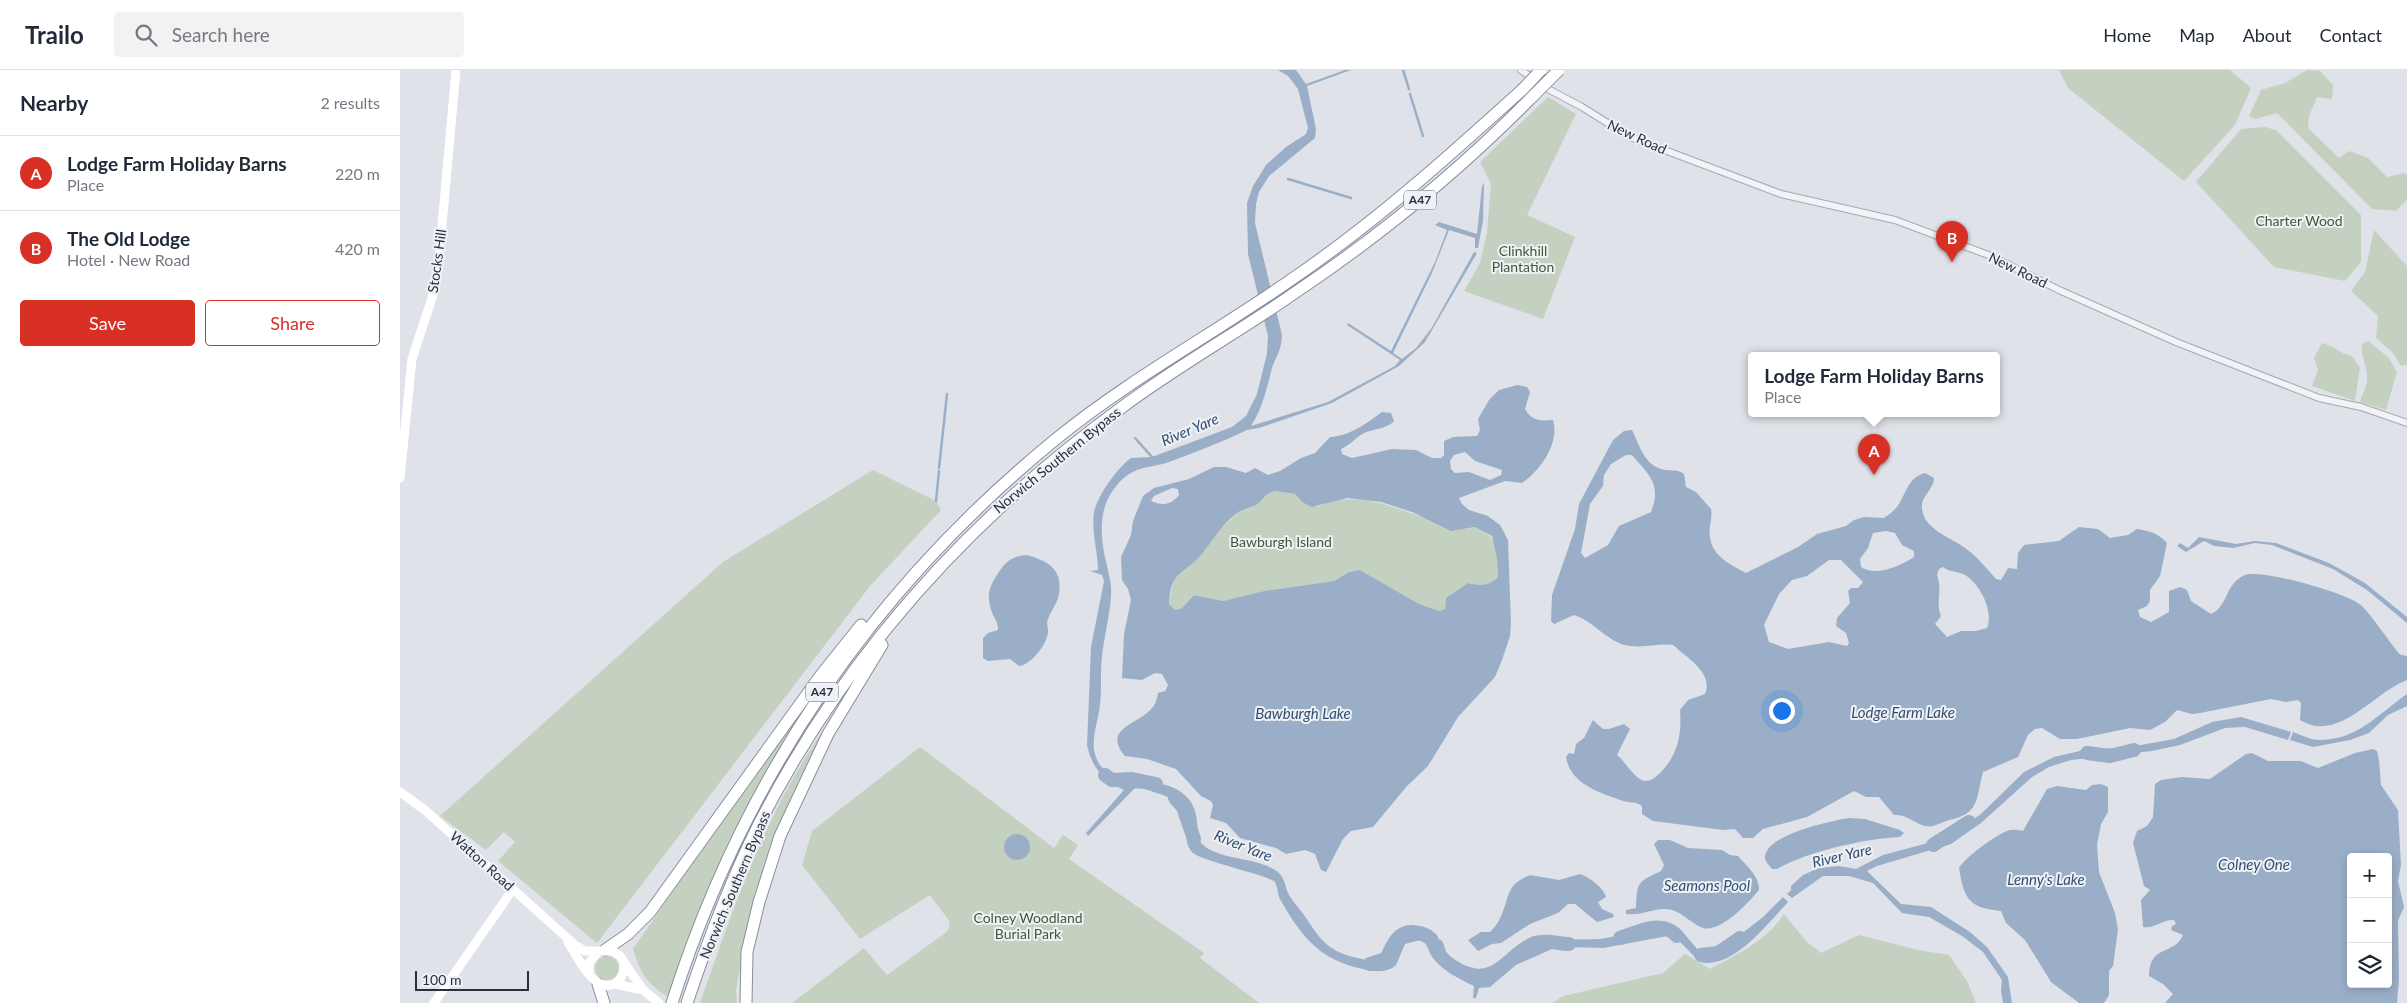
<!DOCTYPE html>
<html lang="en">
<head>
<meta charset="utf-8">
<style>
  body { margin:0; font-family:Lato,sans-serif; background:#f2f2f3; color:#1f2937 }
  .controls { position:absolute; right:15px; bottom:15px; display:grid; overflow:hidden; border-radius:5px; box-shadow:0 2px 8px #0003 }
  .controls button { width:45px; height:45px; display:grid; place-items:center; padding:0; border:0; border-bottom:1px solid #e0e1e3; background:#fff; color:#1f2937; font:25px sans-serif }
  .scale { position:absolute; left:15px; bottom:12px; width:114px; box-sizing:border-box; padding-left:5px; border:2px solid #28303e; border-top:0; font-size:14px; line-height:18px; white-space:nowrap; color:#28303e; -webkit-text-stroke:4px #eef1f5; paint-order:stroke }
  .you { position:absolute; left:1381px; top:640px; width:18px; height:18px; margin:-12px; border:4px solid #fff; border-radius:50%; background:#1a73e8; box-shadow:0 0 0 8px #1a73e833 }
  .badge { display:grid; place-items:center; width:32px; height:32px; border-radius:50%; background:#d93025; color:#fff; font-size:16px; font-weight:700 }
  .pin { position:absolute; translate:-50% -41px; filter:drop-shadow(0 1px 2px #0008) }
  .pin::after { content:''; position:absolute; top:26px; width:18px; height:15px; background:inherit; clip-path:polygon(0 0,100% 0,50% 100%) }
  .popup { position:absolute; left:1348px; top:282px; width:252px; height:65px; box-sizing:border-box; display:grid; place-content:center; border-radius:5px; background:#fff; filter:drop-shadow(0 1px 4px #0005); font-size:16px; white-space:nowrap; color:#747a83 }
  .popup b { font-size:19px; color:#1f2937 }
  .popup::after { content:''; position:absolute; left:50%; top:100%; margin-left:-10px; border:10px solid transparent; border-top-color:#fff }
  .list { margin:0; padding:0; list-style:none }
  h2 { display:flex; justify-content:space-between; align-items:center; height:65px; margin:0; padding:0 20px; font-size:21px }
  h2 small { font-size:16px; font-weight:400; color:#747a83 }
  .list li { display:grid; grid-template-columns:32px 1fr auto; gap:15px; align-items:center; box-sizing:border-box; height:75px; padding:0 20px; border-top:1px solid #e0e1e3 }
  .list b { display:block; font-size:19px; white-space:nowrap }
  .list p { margin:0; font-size:16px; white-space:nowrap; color:#747a83 }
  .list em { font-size:16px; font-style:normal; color:#747a83 }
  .actions { display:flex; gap:10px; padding:15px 20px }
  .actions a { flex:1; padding:11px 0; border:1px solid #d93025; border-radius:5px; text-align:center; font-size:18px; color:#d93025 }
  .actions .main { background:#d93025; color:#fff }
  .icon { flex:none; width:28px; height:28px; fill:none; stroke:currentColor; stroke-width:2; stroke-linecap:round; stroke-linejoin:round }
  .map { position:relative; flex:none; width:2007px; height:933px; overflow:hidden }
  header { display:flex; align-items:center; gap:30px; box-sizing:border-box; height:70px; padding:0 25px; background:#fff; border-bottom:1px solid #e0e1e3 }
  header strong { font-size:24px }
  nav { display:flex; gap:28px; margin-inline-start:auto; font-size:18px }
  .search { width:350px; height:45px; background:#f2f2f3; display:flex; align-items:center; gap:12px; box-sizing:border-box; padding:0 18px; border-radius:5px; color:#747a83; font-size:19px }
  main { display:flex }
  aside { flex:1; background:#fff }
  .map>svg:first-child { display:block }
</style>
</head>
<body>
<header>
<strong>Trailo</strong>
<div class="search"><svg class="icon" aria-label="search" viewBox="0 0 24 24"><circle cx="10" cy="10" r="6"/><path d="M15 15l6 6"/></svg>Search here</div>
<nav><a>Home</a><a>Map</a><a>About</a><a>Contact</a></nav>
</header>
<main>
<aside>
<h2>Nearby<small>2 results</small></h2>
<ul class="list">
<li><span class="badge">A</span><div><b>Lodge Farm Holiday Barns</b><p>Place</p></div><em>220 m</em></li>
<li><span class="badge">B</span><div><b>The Old Lodge</b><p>Hotel · New Road</p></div><em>420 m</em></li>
</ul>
<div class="actions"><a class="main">Save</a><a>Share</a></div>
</aside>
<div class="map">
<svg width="2007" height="933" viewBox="0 0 2007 933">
  <rect width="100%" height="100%" fill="#dfe2e8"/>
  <path fill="#c4d1c0" d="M 1659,0 L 1830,0 L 1851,18 L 1835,55 L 1784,111 L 1668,18 Z
    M 1907,0 L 1920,1 L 1933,15 L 1932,29 L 1917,27 C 1912,40 1908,44 1908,58 L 1939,88 L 1949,81 L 1968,88 L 1987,107 L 2004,103 L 2007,105 L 2007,130 L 1996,141 L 1972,139 L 1877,43 L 1855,49 L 1849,46 L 1861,20 L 1885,13 Z
    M 1148,27 L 1176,44 L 1127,145 L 1175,167 L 1143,249 L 1064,221 L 1080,193 L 1087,162 L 1091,114 L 1080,92 Z
    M 1865,57 L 1876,60 L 1961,145 L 1961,192 L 1945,211 L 1874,197 L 1796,112 L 1841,59 Z
    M 1974,160 L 2007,196 L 2007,294 L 2001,296 L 1993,283 L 1976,268 L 1978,246 L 1951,221 L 1965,202 Z
    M 1968,271 L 1988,287 L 1997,302 L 1986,340 L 1960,332 C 1962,325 1967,316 1967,309 C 1968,296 1960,286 1962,274 Z
    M 1922,273 C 1937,277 1938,283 1952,286 L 1960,298 L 1955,331 L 1912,316 L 1918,300 L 1914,288 Z
    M 473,400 L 536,431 L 541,440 L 470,516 L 197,873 L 98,791 L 115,772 L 104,762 L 86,780 L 40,746 L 323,492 Z
    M 875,421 L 895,424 L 902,432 L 918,437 C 961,416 1002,443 1045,454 C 1056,457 1064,461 1075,457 C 1100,467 1097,483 1098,507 C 1089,516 1080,516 1068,513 L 1046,528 L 1045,539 L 1040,541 L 1019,534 L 960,500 L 949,502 L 934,511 L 864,521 L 823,531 L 794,525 L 781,539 L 776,541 L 769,534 L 774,509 L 783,498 L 793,493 L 815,464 L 841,440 L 853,436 L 864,424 Z
    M 426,609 L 358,717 L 307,821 L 268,927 C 245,911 242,906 233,879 L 349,712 Z
    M 423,661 L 425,662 L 390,734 L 355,821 L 336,920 L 337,933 L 300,933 C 333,839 365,743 423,661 Z
    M 520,677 L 654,778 L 663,765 L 678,775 L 669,789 L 804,883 L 800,888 L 859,933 L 392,933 L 464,878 L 487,905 L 548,861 L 550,852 L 530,825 L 460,869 L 402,795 L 412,761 Z
    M 1384,844 L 1407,872 L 1421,883 L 1459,865 L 1518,880 L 1549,885 L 1567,911 L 1576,933 L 1153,933 L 1163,926 L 1263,903 L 1285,884 L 1310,899 C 1336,885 1368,870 1384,844 Z
    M195 898a12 12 0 1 1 24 0a12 12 0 1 1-24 0Z"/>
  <path fill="#9aafc7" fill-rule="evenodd" d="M 878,0 L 896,0 L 906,14 L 945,0 L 951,0 L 907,16 L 916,59 L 915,68 L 869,106 L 859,122 L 856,134 L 855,153 L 882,265 C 881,284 875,286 871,302 C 866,321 862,339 851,356 L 928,332 L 995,296 L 1000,290 L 947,255 L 948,253 L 991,281 L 1035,192 L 1047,160 L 1035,155 L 1039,152 L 1077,164 L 1082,116 L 1084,113 L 1083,151 L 1078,178 L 1075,178 L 1075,168 L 1049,160 L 1032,203 L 993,283 L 1002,289 L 1016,278 L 1031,259 L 1074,182 L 1077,183 L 1025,272 L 999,296 L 932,333 L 859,358 L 847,360 C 822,372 796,382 769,392 C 748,399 734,395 717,415 C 697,438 700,468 707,496 C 709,506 712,514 711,525 C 710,546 704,566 702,587 C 700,603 702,618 700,634 C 699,648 692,665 694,680 C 695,685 697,691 700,695 C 718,720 753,705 778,720 C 807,738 791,764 803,775 C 822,791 859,787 878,802 C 885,808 885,817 889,825 C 893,832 899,838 904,845 C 922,872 928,882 962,889 C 969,891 979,894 986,889 C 994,883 995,871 1002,864 L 1022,861 L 1042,871 C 1045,876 1045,881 1048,886 C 1054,898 1073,906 1086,907 L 1115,883 L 1132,876 L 1156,870 L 1200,869 L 1274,856 L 1281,860 L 1299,881 L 1317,883 L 1363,847 L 1383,827 L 1388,832 C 1368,853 1333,900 1300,892 L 1273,865 L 1203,878 L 1167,877 L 1152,879 L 1116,895 L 1090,917 L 1079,918 L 1076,928 L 1073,928 L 1074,916 C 1057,908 1039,899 1037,878 L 1020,870 L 1005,874 L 996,895 C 988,903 973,902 963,899 C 919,890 901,866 880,829 C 877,823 878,816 874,811 C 859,803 798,790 792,782 C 775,762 807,741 760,724 C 752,722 743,717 734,719 L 688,766 L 686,763 L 724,720 C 703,710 692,698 687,675 L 691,577 L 704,511 L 702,505 L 690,501 L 698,500 C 698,482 691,461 694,442 C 698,425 717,398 731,388 L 752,387 L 832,357 L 846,346 L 857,324 L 867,283 L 868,266 L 848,184 L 847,133 L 853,116 L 866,95 L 886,77 L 906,64 L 908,58 L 898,19 L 888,6 Z
    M 1117,315 L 1127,317 L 1130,322 L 1125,339 C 1132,351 1140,351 1153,350 C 1160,373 1140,401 1122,413 L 1105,411 L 1059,428 L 1062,434 L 1069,440 L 1088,446 L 1100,455 L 1108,470 L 1111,554 L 1110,566 L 1102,590 L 1095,607 L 1058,647 L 1028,696 L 1007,716 L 973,757 L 951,761 L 943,769 L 926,802 L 921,800 L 915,784 L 905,780 L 886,784 L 876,778 L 840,768 L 826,753 L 810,748 L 813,735 L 811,731 L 801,726 L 776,699 L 747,689 L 725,686 C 701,658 740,654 752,638 C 756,634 757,628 758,623 L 765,621 L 768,615 L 762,604 L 755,603 L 742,610 L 722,608 L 724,564 L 731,530 L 728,519 L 722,510 L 721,487 L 731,465 L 733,451 L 743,426 L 754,418 L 789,409 L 814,397 L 826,397 L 846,403 L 855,398 L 868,405 L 880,401 L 901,388 L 915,383 L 930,367 C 950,366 967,353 982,342 L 991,343 L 994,351 C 987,359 973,359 964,363 C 955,368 950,375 941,379 L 942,384 L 952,388 L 992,379 L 1016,380 L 1032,388 L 1041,388 L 1044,385 L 1044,371 L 1053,367 L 1077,366 L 1080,360 L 1078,349 L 1089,330 L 1099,320 ZM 1065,382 L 1075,391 L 1102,400 L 1101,405 L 1090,410 L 1069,402 L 1055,403 L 1051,399 L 1050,391 L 1054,385 ZM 772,418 L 778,419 L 779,425 C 771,435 763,436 751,431 L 754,426 ZM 875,421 L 895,424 L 902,432 L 912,437 L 948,428 L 981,432 L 1012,442 L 1051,461 L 1075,457 L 1092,466 L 1097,489 L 1098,507 C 1089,516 1080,516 1068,513 L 1046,528 L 1045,539 L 1040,541 L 1019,534 L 960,500 L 949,502 L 934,511 L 864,521 L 823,531 L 794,525 L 781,539 L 775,540 L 769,534 C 771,499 783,506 801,485 C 814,469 822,453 840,441 C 844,439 849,438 854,436 C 865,430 861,425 875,421 Z
    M 1232,360 C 1240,376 1244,396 1265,400 C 1272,401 1278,399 1284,404 L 1286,417 L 1296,422 L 1311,439 C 1313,449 1308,458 1310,467 C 1312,486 1331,495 1346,503 L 1398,477 L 1417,464 L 1446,456 L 1454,450 L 1464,447 L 1484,448 C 1488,445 1493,442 1496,438 C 1506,426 1507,407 1525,403 L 1534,408 C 1534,420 1520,426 1522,439 C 1525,462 1555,468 1569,481 C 1579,489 1587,499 1596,509 L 1601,510 L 1608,498 L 1617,499 L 1618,483 L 1624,475 L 1659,471 L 1679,457 L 1698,459 L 1710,468 L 1728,465 L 1737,459 C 1750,461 1758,463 1767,473 L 1760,506 L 1750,520 L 1750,531 L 1747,536 L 1738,540 L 1740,547 L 1751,552 L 1769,542 L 1769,521 L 1780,517 L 1787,520 L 1791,531 L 1811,544 C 1829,536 1824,514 1845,505 C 1862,499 1949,523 1962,536 C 1975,550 1985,566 1997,581 C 1999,585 2003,585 2007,586 L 2007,610 C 1974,622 1938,674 1900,650 L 1901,633 L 1898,630 L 1886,632 L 1871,629 L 1800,643 L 1792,644 L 1777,640 L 1765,652 L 1750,660 L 1730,658 L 1677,669 L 1660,669 L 1642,658 L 1635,659 L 1628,665 L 1618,687 L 1583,702 C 1576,728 1580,744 1549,750 C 1542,752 1533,758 1526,756 C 1512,753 1510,745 1494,745 L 1479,727 L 1466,727 L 1454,721 L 1407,747 L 1363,759 L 1353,768 L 1343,768 L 1335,759 L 1323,760 L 1253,751 L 1242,744 L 1242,736 C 1236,731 1230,733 1223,731 C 1200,723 1170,714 1166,687 L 1169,683 L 1174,684 L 1176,674 L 1184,668 L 1193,650 L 1203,659 L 1209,659 L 1224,654 L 1230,659 L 1217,685 C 1225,691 1235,710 1245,711 C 1252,711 1257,706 1261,702 C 1278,685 1282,663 1280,640 L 1288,630 L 1305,624 C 1314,603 1287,588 1273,575 C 1257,573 1242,579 1225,575 C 1206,570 1193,551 1174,545 L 1154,554 L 1151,551 L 1152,525 L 1175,459 L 1179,434 L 1213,370 L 1224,361 ZM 1226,385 L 1232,385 C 1249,405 1262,414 1251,442 L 1219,456 L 1208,475 L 1185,488 L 1181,483 L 1190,434 L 1203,416 L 1204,405 L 1211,394 ZM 1486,461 L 1495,463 L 1502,475 L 1514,481 L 1514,487 C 1500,496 1476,507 1461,497 L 1460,489 L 1468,478 L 1473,463 ZM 1429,490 L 1441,490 L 1463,512 L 1458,518 L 1451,518 L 1448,521 L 1450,533 L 1437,548 L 1436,556 L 1446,563 L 1449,573 L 1447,576 L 1429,572 L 1388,579 L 1369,572 L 1364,555 L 1379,524 L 1392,510 L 1407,506 ZM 1543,497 C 1551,503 1558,501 1565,505 C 1580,514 1594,541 1587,558 L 1576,561 L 1561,561 L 1547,567 L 1535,554 L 1541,546 C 1535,532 1543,521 1537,505 L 1539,499 Z
    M 1799,467 L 1836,474 L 1855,471 L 1876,473 L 1929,493 L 1965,513 L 2007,547 L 2007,553 L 1967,520 L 1933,499 L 1872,475 L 1855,473 L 1833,478 L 1814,476 L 1804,471 L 1786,482 L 1777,476 L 1780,473 L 1788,478 Z
    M 627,485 C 647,491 663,498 659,524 C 658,532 651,541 648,549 C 646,554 648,555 648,560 C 649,573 631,595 619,596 L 610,589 L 588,591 L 583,588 L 583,568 L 588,563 L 598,560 C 598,553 596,551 593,545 C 585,525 589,516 601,499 C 608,489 615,486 627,485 Z
    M 2007,624 L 2007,636 L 1988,645 L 1969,663 L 1950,670 L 1913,677 L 1890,670 L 1893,662 C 1901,665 1911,670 1919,670 C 1958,670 1978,644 2007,624 Z
    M 1841,647 L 1891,662 L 1888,670 L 1845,657 L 1825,658 L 1780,675 L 1752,681 L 1671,690 L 1649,697 L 1632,707 L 1581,753 L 1551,774 L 1477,796 L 1467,801 L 1501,834 L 1531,837 L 1570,862 L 1587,877 L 1608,907 L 1612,933 L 1603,933 L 1601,920 L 1602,910 L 1583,882 L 1562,866 L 1529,847 L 1502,843 L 1473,813 L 1449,806 L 1423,806 L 1392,828 L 1387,824 L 1391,820 L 1391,816 L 1403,805 L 1419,798 L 1439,796 L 1456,799 L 1483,785 L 1543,769 L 1581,744 L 1624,702 L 1654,687 L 1684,680 L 1730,677 L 1774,669 L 1812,652 Z
    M 1973,679 L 1977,681 L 1979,690 L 1981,715 L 1998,740 L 2001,795 L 1998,811 L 2004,837 L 1998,851 L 1999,910 L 1997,933 L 1765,933 L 1773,924 L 1763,914 L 1749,906 C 1750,873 1773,887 1783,865 L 1771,860 L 1772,856 L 1776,854 L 1774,850 C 1763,849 1754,859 1743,857 L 1741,830 L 1750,820 L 1744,816 L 1733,773 L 1737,761 L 1747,756 L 1753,747 L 1755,714 L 1761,710 L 1782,707 L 1810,709 L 1846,684 L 1852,683 L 1868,691 L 1901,691 L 1918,698 L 1955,683 ZM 1951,787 L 1988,787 L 1988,914 L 1951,914 Z
    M 1701,714 L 1708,717 L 1708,742 L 1701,754 L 1697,775 L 1699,802 L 1715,843 L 1718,860 L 1713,896 L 1709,901 L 1709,925 L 1704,933 L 1679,933 L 1651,912 L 1625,870 L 1606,853 L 1601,841 C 1569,838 1564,829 1559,798 C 1564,788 1596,765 1607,761 C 1612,759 1619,760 1623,761 L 1647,719 L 1657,716 L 1686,720 L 1692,715 Z
    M 1449,748 L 1465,749 L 1500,760 L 1504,763 L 1500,767 C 1463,769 1409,781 1377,799 L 1372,799 C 1369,795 1364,791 1365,786 C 1368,764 1431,751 1449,748 Z
    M604 777a13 13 0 1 1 26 0a13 13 0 1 1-26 0Z
    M 1258,770 L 1270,770 L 1288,778 L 1322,780 L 1330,785 L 1338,786 C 1346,795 1360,807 1359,820 C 1349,832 1321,863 1303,858 C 1292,854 1283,843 1272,840 C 1256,836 1245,846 1226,844 L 1226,840 L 1236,838 C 1237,811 1238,812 1261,801 L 1264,795 L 1254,774 Z
    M 1180,804 C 1189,807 1204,818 1206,827 L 1198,832 L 1202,839 L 1213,844 L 1214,847 L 1197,852 L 1175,834 L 1168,834 L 1158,843 L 1130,854 L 1101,873 L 1092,874 L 1078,881 L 1068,870 L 1081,862 L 1090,862 C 1108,845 1103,825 1116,813 C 1120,810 1125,807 1130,805 L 1159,810 Z"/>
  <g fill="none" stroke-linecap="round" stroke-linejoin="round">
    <path stroke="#9aafc7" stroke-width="2.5" d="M 1003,0 L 1009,19
      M 1010,24 L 1023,66
      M 888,109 L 951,128
      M 735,368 L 752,387
      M 539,398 L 547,324
      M 536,431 L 539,401"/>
    <path stroke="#9aafc7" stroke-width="14" d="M 1687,683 L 1710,686 L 1734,680
      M 705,705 L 712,710 L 732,709 L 756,714
      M 775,728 L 783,737 L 794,769
      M 1533,775 L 1569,752
      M 1220,868 C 1238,862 1262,849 1277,866
      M 1301,885 L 1318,883 L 1340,868
      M 970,894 L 986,889 C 992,877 997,861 1013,862 C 1020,863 1026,864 1031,869 C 1034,873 1035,879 1038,883 C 1045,893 1060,903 1073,905 C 1099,911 1113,881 1135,873 C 1147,869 1158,874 1169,874"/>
    <defs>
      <path id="street" d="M 1121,0 L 1148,19 L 1182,37 L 1230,67 L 1381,124 L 1495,150 L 1591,186 L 1659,220 L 1776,272 L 1919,328 L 1961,337 L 2007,353"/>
      <path id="highway" d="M 205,880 L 228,864 L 250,842 L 421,605 L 461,555
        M 198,914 L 204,933
        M 272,933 C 344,707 472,519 656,369 C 731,308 817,262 895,207 C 977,151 1050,85 1123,19
        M 287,933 C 307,873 330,812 358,756 C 444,587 569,449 721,338 C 777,296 839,262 896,222 C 981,165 1059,101 1131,28
        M 346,933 L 347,882 L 359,832 L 380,766 L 428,664 L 482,575"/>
    </defs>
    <use href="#street" stroke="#a4a9b2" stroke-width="8"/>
    <use href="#highway" stroke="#868f9e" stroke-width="13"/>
    <use href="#street" stroke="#f1f3f6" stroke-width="6"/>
    <path stroke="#fff" stroke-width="9" d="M 0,408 L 12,289 L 32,228 L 38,200 L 56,0
      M 0,722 L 26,741 L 175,875 L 185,881 L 213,881 L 220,886 L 243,920 L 259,933
      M 168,872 C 177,886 194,924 214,914 C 222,910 224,903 224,894
      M 189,903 L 189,893 L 198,882
      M 215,914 L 243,920
      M 34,933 L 113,819"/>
    <use href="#highway" stroke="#fff" stroke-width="11"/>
    <defs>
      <path id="highway-bridge" d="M 1123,19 L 1141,0
        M 1131,28 L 1159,0"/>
    </defs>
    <use href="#highway-bridge" stroke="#868f9e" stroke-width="13" stroke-linecap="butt"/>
    <use href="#highway-bridge" stroke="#fff" stroke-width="11"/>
  </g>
  <g text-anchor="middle" stroke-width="4" stroke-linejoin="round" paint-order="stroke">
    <g fill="#eef1f5" stroke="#636a75" stroke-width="1">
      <rect x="1004" y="120.5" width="32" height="19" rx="4"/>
      <rect x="406" y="612.5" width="32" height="19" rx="4"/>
    </g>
    <g font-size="12" font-weight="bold" fill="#28303e">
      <text x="1020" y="134">A47</text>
      <text x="422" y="626">A47</text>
    </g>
    <g font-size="14" fill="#28303e" stroke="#eef1f5">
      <text transform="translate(1237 67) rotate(25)" y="5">New Road</text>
      <text transform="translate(37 191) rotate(-82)" y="5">Stocks Hill</text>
      <text transform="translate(1618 200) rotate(26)" y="5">New Road</text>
      <text transform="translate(657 390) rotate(-39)" y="5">Norwich Southern Bypass</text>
      <text transform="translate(82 791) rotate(42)" y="5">Watton Road</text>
      <text transform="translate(335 815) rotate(-67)" y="5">Norwich Southern Bypass</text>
    </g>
    <g font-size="14" fill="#3c5a36" stroke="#eef1f5">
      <text x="1899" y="156">Charter Wood</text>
      <text x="1123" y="186">Clinkhill<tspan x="1123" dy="16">Plantation</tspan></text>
      <text x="881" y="477">Bawburgh Island</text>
      <text x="628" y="853">Colney Woodland<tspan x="628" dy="16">Burial Park</tspan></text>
    </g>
    <g font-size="15" font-style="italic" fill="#334e71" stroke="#eef1f5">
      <text transform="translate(790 360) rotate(-23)" y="5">River Yare</text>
      <text x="1503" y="648">Lodge Farm Lake</text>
      <text x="903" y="649">Bawburgh Lake</text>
      <text transform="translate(843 776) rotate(22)" y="5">River Yare</text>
      <text transform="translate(1442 786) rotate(-13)" y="5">River Yare</text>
      <text x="1854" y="800">Colney One</text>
      <text x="1646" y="815">Lenny's Lake</text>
      <text x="1307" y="821">Seamons Pool</text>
    </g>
  </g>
</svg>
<div class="controls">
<button>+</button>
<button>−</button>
<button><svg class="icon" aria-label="layers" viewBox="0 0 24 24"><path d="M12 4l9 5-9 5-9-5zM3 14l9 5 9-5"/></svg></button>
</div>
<div class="scale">100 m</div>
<div class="you"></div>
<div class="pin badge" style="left:1474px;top:405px">A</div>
<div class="popup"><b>Lodge Farm Holiday Barns</b>Place</div>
<div class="pin badge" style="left:1552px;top:192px">B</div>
</div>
</main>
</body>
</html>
